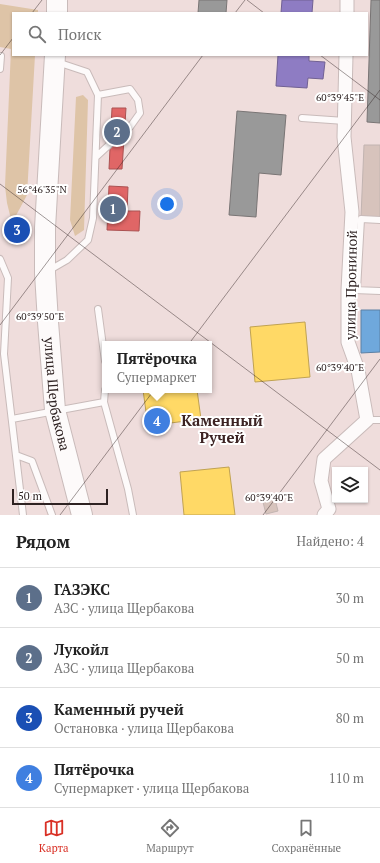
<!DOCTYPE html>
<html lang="ru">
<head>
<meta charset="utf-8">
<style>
  body { margin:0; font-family:"PT Serif",serif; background:#f2f2f2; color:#222 }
  .controls { position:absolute; right:12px; bottom:12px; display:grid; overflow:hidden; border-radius:0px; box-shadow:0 1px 3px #0004 }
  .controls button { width:36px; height:36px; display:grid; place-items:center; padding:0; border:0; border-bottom:1px solid #e0e0e0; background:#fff; color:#222; font:20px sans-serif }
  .scale { position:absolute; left:12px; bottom:10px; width:96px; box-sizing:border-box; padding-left:4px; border:2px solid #2e2222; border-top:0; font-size:11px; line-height:14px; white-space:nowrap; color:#2e2222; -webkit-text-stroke:3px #fff; paint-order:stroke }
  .you { position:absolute; left:167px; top:204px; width:14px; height:14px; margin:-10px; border:3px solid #fff; border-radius:50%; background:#1a73e8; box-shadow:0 0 0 6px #1a73e833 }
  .badge { display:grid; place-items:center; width:26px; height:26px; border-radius:50%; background:#d93025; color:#fff; font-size:13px; font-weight:700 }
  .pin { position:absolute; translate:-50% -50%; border:2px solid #fff; box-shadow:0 1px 4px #0006 }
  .popup { position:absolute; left:102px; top:341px; width:110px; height:52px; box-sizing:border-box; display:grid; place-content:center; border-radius:0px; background:#fff; filter:drop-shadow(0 1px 3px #0005); font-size:13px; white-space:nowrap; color:#767676 }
  .popup b { font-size:15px; color:#222 }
  .popup::after { content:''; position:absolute; left:50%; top:100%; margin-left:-8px; border:8px solid transparent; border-top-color:#fff }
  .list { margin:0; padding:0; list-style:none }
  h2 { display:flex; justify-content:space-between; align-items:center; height:52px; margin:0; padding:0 16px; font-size:17px }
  h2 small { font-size:13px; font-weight:400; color:#767676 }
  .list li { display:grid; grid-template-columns:26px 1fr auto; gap:12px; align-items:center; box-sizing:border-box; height:60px; padding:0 16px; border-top:1px solid #e0e0e0 }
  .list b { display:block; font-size:15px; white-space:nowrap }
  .list p { margin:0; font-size:13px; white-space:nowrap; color:#767676 }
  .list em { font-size:13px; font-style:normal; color:#767676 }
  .icon { flex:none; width:22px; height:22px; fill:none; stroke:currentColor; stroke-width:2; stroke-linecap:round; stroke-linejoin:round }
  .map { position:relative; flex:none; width:380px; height:515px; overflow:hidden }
  .search { position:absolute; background:#fff; box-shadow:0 1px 3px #0004; left:12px; right:12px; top:12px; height:44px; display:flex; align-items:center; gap:10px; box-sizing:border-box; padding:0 14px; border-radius:0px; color:#767676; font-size:15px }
  .sheet { height:292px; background:#fff }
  nav { display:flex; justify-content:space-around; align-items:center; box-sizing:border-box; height:56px; border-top:1px solid #e0e0e0; background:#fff; font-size:11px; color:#767676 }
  nav a { display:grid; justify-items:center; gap:2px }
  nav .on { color:#d93025 }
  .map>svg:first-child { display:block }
</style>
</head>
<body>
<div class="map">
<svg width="380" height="515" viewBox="0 0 380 515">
  <rect width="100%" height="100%" fill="#efdddc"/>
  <path fill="#dec4a7" d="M 0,4 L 38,10 L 38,13 L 13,13 L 13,55 L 35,55 L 27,195 L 12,223 L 7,203 L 5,186 L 11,49 L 0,47 Z
    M 83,95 L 88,100 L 84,230 L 75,236 L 70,220 L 76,97 Z"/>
  <path fill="#ffd966" stroke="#c0a252" d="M 305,322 L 310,377 L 255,382 L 250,327 Z
    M 143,390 L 197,390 L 201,419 L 148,426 Z
    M 229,467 L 235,515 L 184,515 L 180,472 Z"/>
  <path fill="#e06666" stroke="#ab5252" d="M 112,108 L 126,108 L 122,169 L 109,169 Z
    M 109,186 L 128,187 L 127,211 L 140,211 L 139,231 L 107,230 Z"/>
  <path fill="#8e7cc3" stroke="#716193" d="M 282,0 L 313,0 L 312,13 L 281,13 Z
    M 278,55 L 309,55 L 309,61 L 325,62 L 323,79 L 308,78 L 307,88 L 276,86 Z"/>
  <path fill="#6fa8dc" stroke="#5c80a4" d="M 361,310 L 380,310 L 380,352 L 361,353 Z"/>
  <path fill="#999" stroke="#797575" d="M 199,0 L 227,0 L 226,13 L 198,13 Z
    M 371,0 L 380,0 L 380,123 L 367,122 Z
    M 237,111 L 286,115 L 281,175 L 259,173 L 256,217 L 229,215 Z"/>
  <path fill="#d7c3bc" stroke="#c2b4b1" d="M 364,145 L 380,145 L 380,218 L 361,217 Z
    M 275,499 L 278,511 L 266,514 L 263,502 Z"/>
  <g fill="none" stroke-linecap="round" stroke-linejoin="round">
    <defs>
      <path id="lane" d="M 0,69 L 1,56
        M 98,95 L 130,89 L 138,100 L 140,113 L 130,127 L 124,132
        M 302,118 L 345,121
        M 96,157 L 110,144
        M 0,259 L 8,278 L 4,354 L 23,515
        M 48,271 L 67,260 L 88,240 L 93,218 L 98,95 L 87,72 L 57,62
        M 354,290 L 380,291
        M 357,290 L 361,219 L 380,220
        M 98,309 L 105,361
        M 105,390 L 104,402 L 128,489 L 133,515
        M 12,419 L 104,402
        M 367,420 L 380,420
        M 16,455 L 32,461 L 52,515"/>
      <path id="street" d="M 347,13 L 347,0
        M 324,515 L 329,509 L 321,481 L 324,459 L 367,420 L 358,370 L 348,342 L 348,290 L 352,212 L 344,137 L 346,55"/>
      <g id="primary">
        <path d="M 57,13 L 57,0"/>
        <path id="s1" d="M 55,55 L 45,228 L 45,273 L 48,322 L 55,410 L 82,515"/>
      </g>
    </defs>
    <use href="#lane" stroke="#c9bbba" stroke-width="8"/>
    <use href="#street" stroke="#c9bbba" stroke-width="15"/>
    <use href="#primary" stroke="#c9bbba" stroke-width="22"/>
    <use href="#lane" stroke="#fdfafa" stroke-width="6"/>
    <use href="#street" stroke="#fdfafa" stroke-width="13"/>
    <use href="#primary" stroke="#fdfafa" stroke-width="20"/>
  </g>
  <path fill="none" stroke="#2e2222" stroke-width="1" stroke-opacity="0.45" d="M 247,0 L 264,13M 32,13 L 42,0M 235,13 L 245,0M 0,55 L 13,38M 320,55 L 380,100M 0,184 L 380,470M 0,325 L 203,55M 60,515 L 380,90M 263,515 L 380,359"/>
  <g text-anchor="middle" stroke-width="4" stroke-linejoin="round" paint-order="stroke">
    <g font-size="14" fill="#2e2222" stroke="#fff">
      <text transform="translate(351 285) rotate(-89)" y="5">улица Прониной</text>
      <text dy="5" stroke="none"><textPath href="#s1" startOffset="340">улица Щербакова</textPath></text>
    </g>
    <g font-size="15" font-weight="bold" fill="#3c2323" stroke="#fff">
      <text x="222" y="426">Каменный<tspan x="222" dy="17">Ручей</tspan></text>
    </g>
  </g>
  <g font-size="10" text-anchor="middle" fill="#2e2222" stroke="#fff" stroke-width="4" stroke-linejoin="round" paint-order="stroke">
    <text x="340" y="101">60°39'45"E</text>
    <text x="42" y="193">56°46'35"N</text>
    <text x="40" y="320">60°39'50"E</text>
    <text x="340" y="371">60°39'40"E</text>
    <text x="269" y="501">60°39'40"E</text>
  </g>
</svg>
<div class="controls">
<button><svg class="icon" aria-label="layers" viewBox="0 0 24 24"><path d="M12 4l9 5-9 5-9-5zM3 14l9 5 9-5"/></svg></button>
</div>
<div class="scale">50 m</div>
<div class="you"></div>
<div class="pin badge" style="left:113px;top:209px;background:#5c6f8a">1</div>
<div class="pin badge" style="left:117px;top:132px;background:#5c6f8a">2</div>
<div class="pin badge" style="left:17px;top:230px;background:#1a4fb4">3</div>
<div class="pin badge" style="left:157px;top:421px;background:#3f7fe0">4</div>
<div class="popup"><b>Пятёрочка</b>Супермаркет</div>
<div class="search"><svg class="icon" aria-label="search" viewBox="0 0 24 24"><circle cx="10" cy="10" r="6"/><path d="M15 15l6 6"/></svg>Поиск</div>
</div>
<section class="sheet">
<h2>Рядом<small>Найдено: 4</small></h2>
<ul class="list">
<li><span class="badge" style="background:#5c6f8a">1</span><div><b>ГАЗЭКС</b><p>АЗС · улица Щербакова</p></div><em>30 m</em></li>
<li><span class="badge" style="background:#5c6f8a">2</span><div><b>Лукойл</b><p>АЗС · улица Щербакова</p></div><em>50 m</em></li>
<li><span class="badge" style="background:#1a4fb4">3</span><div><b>Каменный ручей</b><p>Остановка · улица Щербакова</p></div><em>80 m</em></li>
<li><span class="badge" style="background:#3f7fe0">4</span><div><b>Пятёрочка</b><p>Супермаркет · улица Щербакова</p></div><em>110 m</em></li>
</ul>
</section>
<nav>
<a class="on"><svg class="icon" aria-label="map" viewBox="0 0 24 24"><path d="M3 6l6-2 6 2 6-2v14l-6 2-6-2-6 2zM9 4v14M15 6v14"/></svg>Карта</a>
<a><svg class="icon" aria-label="directions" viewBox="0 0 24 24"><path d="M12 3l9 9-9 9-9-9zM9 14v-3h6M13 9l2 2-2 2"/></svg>Маршрут</a>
<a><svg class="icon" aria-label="saved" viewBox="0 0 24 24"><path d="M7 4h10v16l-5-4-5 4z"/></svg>Сохранённые</a>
</nav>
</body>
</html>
